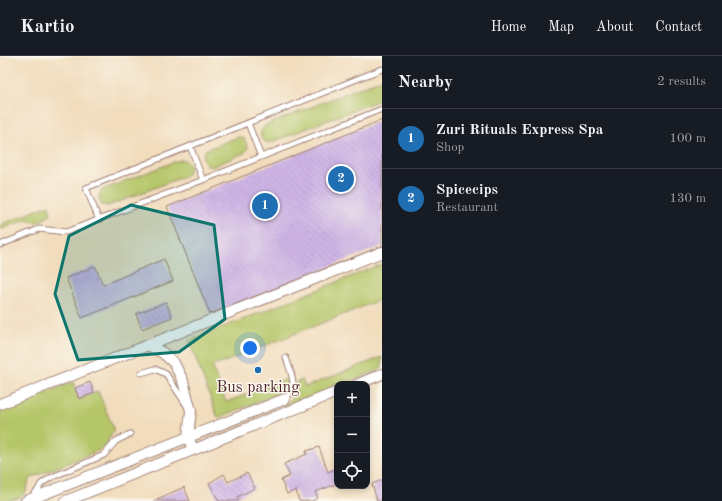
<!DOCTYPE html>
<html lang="en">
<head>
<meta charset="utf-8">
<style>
  body { margin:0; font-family:"Old Standard TT",serif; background:#20242c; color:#f1f3f6 }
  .controls { position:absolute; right:12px; bottom:12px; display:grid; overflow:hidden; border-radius:8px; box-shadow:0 2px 6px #0003 }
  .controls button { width:36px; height:36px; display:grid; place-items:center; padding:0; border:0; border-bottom:1px solid #363941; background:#171b24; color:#f1f3f6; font:20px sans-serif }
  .you { position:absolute; left:250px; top:292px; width:14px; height:14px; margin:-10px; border:3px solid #fff; border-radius:50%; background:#1a73e8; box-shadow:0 0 0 6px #1a73e833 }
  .badge { display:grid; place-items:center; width:26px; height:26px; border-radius:50%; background:#1f6fb2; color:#fff; font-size:13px; font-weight:700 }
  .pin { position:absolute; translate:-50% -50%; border:2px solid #fff; box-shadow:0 1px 4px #0006 }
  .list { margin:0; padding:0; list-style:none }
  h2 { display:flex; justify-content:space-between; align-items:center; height:52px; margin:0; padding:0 16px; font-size:17px }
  h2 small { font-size:13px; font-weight:400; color:#9ea1a6 }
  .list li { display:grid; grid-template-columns:26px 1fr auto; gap:12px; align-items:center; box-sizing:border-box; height:60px; padding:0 16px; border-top:1px solid #363941 }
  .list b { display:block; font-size:15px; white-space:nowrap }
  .list p { margin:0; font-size:13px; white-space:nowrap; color:#9ea1a6 }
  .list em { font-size:13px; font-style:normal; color:#9ea1a6 }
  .icon { flex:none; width:22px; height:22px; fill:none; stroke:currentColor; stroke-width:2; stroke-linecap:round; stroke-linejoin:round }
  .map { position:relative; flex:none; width:382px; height:445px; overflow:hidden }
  header { display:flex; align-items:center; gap:24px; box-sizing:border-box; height:56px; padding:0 20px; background:#171b24; border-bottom:1px solid #363941 }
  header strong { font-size:19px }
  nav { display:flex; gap:22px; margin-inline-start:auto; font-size:14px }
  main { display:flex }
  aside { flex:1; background:#171b24 }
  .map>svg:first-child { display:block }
</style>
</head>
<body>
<header>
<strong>Kartio</strong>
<nav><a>Home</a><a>Map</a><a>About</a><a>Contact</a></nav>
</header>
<main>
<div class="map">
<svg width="382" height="445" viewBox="0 0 382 445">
  <defs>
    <pattern id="building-back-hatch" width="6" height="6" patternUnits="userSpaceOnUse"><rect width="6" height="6" fill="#cfb5e6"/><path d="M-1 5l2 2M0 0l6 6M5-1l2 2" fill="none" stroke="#b39bc5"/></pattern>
  </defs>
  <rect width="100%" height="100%" fill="#fbf7ec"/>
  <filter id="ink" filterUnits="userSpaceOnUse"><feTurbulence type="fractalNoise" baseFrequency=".025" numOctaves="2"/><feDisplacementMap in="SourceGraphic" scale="8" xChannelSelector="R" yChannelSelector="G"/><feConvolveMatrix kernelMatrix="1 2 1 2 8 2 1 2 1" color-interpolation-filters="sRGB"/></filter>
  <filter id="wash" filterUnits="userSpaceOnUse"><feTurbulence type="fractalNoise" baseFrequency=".012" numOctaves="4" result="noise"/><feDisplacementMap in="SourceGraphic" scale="16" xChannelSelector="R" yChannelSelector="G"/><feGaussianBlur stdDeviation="0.9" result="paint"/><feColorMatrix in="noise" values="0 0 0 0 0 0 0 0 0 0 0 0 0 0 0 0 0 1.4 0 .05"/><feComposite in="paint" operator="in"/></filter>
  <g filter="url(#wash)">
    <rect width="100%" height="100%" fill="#f1dcbc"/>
    <path fill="#b5c669" stroke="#80724a" d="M 382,23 L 382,43 L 272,86 L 265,86 L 261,81 L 261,75 L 266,69 Z
      M 238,81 L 244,82 L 248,92 L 244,97 L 212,111 C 203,109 201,101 205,94 Z
      M 179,104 L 185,104 L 190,109 L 189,116 L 185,120 L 108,150 L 102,149 C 98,144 98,140 102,134 Z
      M 49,149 L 51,159 L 36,167 L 27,163 L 0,174 L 0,169 Z
      M 382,208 L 382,243 L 212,311 L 226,346 L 287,323 L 288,331 L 283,336 L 218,362 L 189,285 Z
      M 382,301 L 382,313 L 343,328 L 337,328 L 337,330 L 284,351 L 295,339 L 297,326 L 302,324 L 305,331 Z
      M 73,326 L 79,343 L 98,335 L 114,374 L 106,389 L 100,394 L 31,422 C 28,426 28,430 26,435 C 22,444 9,445 0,445 L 0,355 Z"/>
    <g id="blocks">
      <path fill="url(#building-back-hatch)" d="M 382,64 L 382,190 L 210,258 L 167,151 Z
        M 164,203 L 173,225 L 82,262 L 66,222 L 95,210 L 103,229 Z
        M 166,246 L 172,261 L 142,273 L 136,258 Z
        M 90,326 L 94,337 L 79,343 L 75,332 Z
        M 319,391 L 328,416 L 337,412 L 337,428 L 315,436 L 318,442 L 312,445 L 299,445 L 296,434 L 287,438 L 281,424 L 290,420 L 284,408 L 307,398 L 306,395 Z
        M 247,417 L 255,432 L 237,441 L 239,445 L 219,445 L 209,427 L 224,418 L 228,426 Z
        M 382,424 L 382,445 L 377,445 L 372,428 Z
        M 184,431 L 190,445 L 153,445 Z"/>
    </g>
  </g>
  <g filter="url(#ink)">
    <use href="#blocks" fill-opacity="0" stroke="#9e7e74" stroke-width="1"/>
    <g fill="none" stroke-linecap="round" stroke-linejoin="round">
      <defs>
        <path id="lane" d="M 248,67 L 261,101
          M 190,90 L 203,124 L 382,53
          M 99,164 L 86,132 L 382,13
          M 0,189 L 39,173 L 66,176 L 203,124
          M 141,317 L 155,313 L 166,318 L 187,350
          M 285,343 C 299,332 291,316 286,302
          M 33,439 L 38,434 L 41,428 L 50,422 L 104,399 L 116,385 L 130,378"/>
        <path id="street" d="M 148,289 L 163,297 L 174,307 L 183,325 L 191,355 L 188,380 L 193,394
          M 358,328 L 382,318
          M 0,348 L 382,196
          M 26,445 L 285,343
          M 66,445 L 337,336"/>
      </defs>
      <use href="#lane" stroke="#9e7e74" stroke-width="7"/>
      <use href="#street" stroke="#9e7e74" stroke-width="12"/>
      <use href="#lane" stroke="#fff" stroke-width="5"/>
      <use href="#street" stroke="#fff" stroke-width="10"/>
    </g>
  </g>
  <path fill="#0f766e" fill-opacity="0.2" stroke="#0f766e" stroke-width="3" stroke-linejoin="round" d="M 131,149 L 214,169 L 225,263 L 179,296 L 78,304 L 55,238 L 69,180 Z"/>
  <circle fill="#1f6fb2" stroke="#fbf7ec" stroke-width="1.5" cx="258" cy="314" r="4"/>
  <g text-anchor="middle" stroke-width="3" stroke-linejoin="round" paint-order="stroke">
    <g font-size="16" fill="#4a1f2b" stroke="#fbf7ec">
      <text x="258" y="336">Bus parking</text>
    </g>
  </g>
</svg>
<div class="controls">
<button>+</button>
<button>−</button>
<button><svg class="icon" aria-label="locate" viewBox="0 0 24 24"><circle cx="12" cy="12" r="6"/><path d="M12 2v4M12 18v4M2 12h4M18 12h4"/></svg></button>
</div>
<div class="you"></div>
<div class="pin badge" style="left:265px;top:150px">1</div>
<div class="pin badge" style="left:341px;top:123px">2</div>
</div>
<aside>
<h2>Nearby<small>2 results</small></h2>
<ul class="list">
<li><span class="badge">1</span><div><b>Zuri Rituals Express Spa</b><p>Shop</p></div><em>100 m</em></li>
<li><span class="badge">2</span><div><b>Spicecips</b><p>Restaurant</p></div><em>130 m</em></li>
</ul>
</aside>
</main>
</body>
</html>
